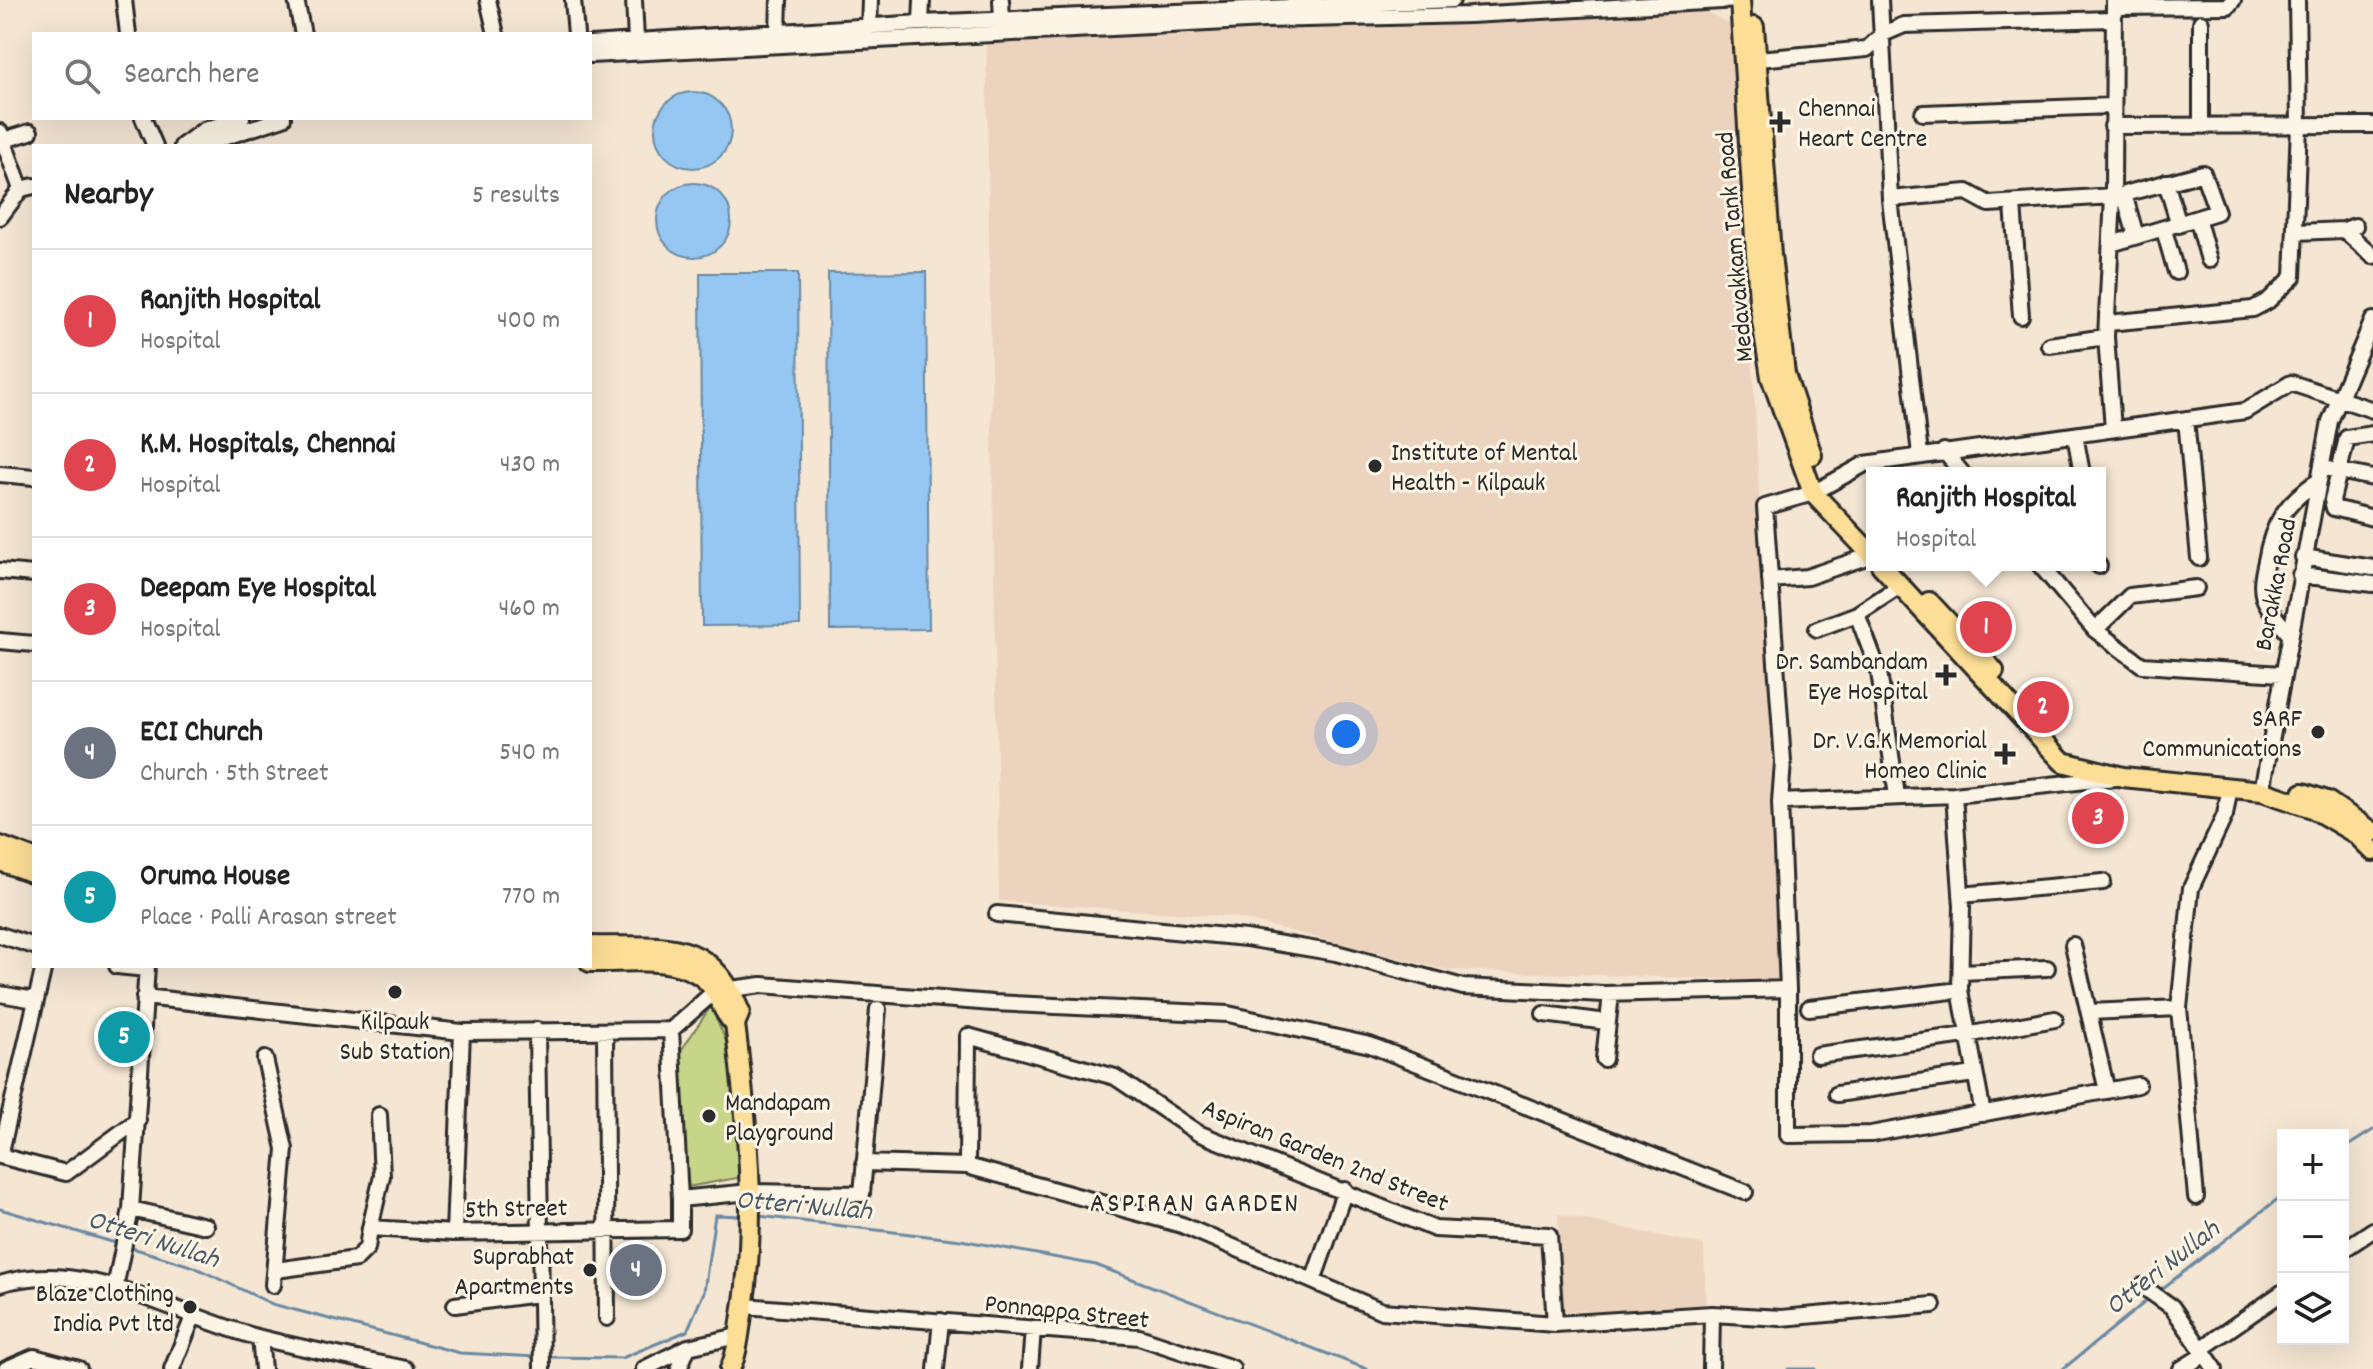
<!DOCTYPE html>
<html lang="en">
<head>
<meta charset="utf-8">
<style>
  body { margin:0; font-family:Dekko,sans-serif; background:#f2f2f2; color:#222 }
  .controls { position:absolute; right:24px; bottom:24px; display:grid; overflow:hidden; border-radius:0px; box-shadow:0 8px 32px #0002 }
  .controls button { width:72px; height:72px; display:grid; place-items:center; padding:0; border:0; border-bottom:2px solid #e0e0e0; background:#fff; color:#222; font:40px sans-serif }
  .you { position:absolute; left:1346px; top:734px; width:28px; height:28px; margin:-20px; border:6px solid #fff; border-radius:50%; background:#1a73e8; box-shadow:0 0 0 12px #1a73e833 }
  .badge { display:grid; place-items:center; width:52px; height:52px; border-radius:50%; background:#2b2b2b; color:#fff; font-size:26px; font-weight:700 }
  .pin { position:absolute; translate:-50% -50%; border:4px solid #fff; box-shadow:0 2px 8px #0006 }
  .popup { position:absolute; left:1866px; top:467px; width:240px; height:104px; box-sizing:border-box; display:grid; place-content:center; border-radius:0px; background:#fff; filter:drop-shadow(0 2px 6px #0005); font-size:26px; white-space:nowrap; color:#767676 }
  .popup b { font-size:30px; color:#222 }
  .popup::after { content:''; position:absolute; left:50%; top:100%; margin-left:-16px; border:16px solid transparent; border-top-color:#fff }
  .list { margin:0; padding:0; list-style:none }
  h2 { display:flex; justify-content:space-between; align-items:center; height:104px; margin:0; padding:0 32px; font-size:34px }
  h2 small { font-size:26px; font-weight:400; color:#767676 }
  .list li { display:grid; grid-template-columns:52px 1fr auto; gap:24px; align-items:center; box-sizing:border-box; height:144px; padding:0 32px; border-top:2px solid #e0e0e0 }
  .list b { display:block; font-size:30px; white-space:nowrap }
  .list p { margin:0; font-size:26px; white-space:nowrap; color:#767676 }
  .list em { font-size:26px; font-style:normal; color:#767676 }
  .icon { flex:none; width:44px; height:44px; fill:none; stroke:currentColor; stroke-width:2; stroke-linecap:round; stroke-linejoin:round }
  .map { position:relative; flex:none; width:2373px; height:1369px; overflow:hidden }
  .search { position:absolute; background:#fff; box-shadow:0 8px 32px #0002; left:32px; top:32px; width:560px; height:88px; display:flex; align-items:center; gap:20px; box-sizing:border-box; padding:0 28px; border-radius:0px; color:#767676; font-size:30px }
  .panel { position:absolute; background:#fff; box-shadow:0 8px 32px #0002; left:32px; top:144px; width:560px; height:824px; border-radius:0px }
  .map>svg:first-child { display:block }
</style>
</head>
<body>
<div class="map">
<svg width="2373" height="1369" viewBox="0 0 2373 1369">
  <rect width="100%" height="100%" fill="#f5e6d3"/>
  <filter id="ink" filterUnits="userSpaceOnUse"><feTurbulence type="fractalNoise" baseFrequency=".0125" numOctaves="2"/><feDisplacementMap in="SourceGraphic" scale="16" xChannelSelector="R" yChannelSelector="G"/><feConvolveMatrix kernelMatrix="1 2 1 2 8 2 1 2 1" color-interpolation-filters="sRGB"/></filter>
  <g filter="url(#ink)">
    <path fill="#ecd3bd" d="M 1696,6 L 1737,28 L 1782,981 L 1447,970 L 1234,917 L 999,901 L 986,31 Z
      M 1558,1214 L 1704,1245 L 1706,1310 L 1564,1311 Z"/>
    <path fill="#c7d589" stroke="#79805a" stroke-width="2" d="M 711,1006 L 731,1053 L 743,1177 L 687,1187 L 678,1055 Z"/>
    <path fill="#95c7f2" stroke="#6b89a2" stroke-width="2" d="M655 130a38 38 0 1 1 76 0a38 38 0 1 1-76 0Z
      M657 220a37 37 0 1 1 74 0a37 37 0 1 1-74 0Z
      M 926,272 L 929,629 L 830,630 L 828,273 Z
      M 700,273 L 798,273 L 800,625 L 702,626 Z"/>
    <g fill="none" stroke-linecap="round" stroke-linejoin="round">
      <path stroke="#6b89a2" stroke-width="3" d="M 2343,1149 L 2373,1130
        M 0,1209 L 119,1244
        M 759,1216 L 961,1240 L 1096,1265 L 1367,1369
        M 126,1246 L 194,1267 L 272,1304 L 460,1353 L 537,1357
        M 2159,1291 L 2283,1195
        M 548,1357 L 622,1358 L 687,1331 L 704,1292 L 715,1215 L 743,1216
        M 1788,1369 L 1815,1369
        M 2063,1369 L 2150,1298"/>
      <defs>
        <path id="minor" d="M 124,0 L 128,34
          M 296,0 L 303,34
          M 488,0 L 496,34
          M 573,0 L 576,34
          M 634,0 L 636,40
          M 1001,0 L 1002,19
          M 1880,0 L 1890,199 L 1920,454
          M 2114,7 L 2228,6 L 2233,0
          M 2201,22 L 2201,125
          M 921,23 L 922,0
          M 869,27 L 870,0
          M 778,32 L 779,0
          M 590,44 L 921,23 L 1452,0
          M 590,55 L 1265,20 L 1470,15 L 1740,0
          M 1758,59 L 1867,49 L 1883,34 L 1904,25 L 2113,19
          M 1923,113 L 2112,106
          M 143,118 L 155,146
          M 2112,126 L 2373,125
          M 0,132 L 21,189
          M 4,140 L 30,132
          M 182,146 L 204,130 L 242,118
          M 198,146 L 283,118
          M 2166,182 L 2179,225
          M 1890,199 L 1967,192 L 1989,204 L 2113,196
          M 2013,204 L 2021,316
          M 0,217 L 21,189 L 34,186
          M 2198,221 L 2209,260
          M 2164,230 L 2176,272
          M 2344,230 L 2373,256
          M 2297,232 L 2344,230 L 2355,226
          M 2111,244 L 2217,212 L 2203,173 L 2124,194 L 2136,236
          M 2108,323 L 2253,309 L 2268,301 L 2293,277 L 2299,125 L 2297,0
          M 2049,345 L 2106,337
          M 2186,419 L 2199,558
          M 2113,429 L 2106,337 L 2113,196 L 2114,0
          M 2373,434 L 2347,438 L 2332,500 L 2334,508 L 2373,518
          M 2075,435 L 2082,473
          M 1944,451 L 1962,473
          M 2329,469 L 2373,478
          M 0,474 L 34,477
          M 2303,557 L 2373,568
          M 2040,565 L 2095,630 L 2142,665 L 2282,674
          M 2098,565 L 2099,566
          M 0,571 L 34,574
          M 2300,575 L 2373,584
          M 1770,580 L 1807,577 L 1872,555
          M 1857,614 L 1879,672 L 1897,796
          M 1817,629 L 1857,614 L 1900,586
          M 2095,630 L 2130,596 L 2196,588
          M 2289,634 C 2281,624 2269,611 2264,598 C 2260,586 2263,574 2266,561 C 2272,524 2286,502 2318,481
          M 0,641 L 34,644
          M 2262,791 L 2330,421 L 2373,320
          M 1954,795 L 1962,906 L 1960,990 L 1983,1114
          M 1780,802 L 1954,795 L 2115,778
          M 1961,895 L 2103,882
          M 997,914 L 1246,938 L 1336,953 L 1463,987 L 1604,994 L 1788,989
          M 0,935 L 34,946
          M 2073,945 L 2107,1091
          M 44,966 L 0,1156 L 66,1173 L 138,1120
          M 117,966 L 146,969
          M 1961,972 L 2047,968
          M 0,994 L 35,1000
          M 144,997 L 462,1032 L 671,1030 L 715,991 L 762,985 L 993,1003 L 1228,1014 L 1370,1045 L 1745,1192
          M 1809,1008 L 1960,990
          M 2089,1012 L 2179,1008
          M 1544,1014 L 1607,1022
          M 537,1030 L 542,1369
          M 671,1030 L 680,1199
          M 605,1031 L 607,1318
          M 1817,1055 L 1966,1035 L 2055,1019
          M 265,1059 L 285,1149 L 273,1285
          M 1604,1059 L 1611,994
          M 2138,1085 L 1871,1134 L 1788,1135 L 1788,989 L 1780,802 L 1783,762 L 1765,507 L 1813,493 L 1865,464 L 2245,411 L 2291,383 L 2373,410
          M 1837,1094 L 1974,1074
          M 864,1163 L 967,1166 L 1182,1225 L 1382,1311 L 1555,1324 L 1712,1314 L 1781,1318 L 1933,1305
          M 967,1166 L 968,1036 L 1115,1077 L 1198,1133 L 1435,1229 L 1549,1235 L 1555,1324
          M 2196,1197 L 2179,1008 L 2191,888 L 2225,815 L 2230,786
          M 131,1209 L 206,1226
          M 370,1228 L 382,1176 L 379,1115
          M 454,1233 L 462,1032
          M 2343,1250 L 2373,1230
          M 276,1270 L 356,1259 L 367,1248 L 370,1228 L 454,1233 L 680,1229 L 680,1199 L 750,1192 L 862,1194 L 878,1009
          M 1313,1281 L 1345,1190
          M 0,1284 C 86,1256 180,1318 261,1338 C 309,1350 358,1359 406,1369
          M 2142,1286 L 2172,1307 L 2215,1369
          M 115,1288 L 131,1209 L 147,966
          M 455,1305 L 538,1294
          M 744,1306 L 1139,1337 L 1232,1368
          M 260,1338 L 263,1369
          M 2201,1349 L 2283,1292
          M 6,1369 L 34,1357 L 79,1369
          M 172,1369 L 193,1317
          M 644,1369 L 688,1347 L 738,1336
          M 679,1369 L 688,1347
          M 936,1369 L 941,1321
          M 1030,1369 L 1033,1328
          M 1711,1369 L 1712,1314
          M 2181,1369 L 2205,1354"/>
        <path id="major" d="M 1740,0 L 1759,301 L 1771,377 L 1813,493 L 1872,555
          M 1754,27 L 1771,255 L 1785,374 L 1812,455
          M 1881,565 L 2063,762 L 2123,777 L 2262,791 L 2312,808 L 2356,834 L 2373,851
          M 1929,602 L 1994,671
          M 2303,793 L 2327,801 L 2373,832
          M 0,846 L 34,859
          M 0,861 L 34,873
          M 590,946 C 661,948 710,934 740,1012 L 735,1024 C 747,1121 758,1218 742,1315 C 739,1333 738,1352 730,1369
          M 590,962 C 627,963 681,953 709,983 C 720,996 722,1013 735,1024"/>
      </defs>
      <use href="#minor" stroke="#2b2b2b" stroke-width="20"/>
      <use href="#major" stroke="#2b2b2b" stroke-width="24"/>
      <use href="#minor" stroke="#fcf5e5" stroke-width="14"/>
      <use href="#major" stroke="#fcde96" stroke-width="18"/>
    </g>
  </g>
  <g fill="#2b2b2b" stroke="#fcf5e5" stroke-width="3">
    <path d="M1776 110h8v8h8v8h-8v8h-8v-8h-8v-8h8z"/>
    <circle cx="1375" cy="466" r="8"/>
    <path d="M1942 663h8v8h8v8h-8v8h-8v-8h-8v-8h8z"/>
    <circle cx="2318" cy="732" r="8"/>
    <path d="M2001 742h8v8h8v8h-8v8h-8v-8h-8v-8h8z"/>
    <circle cx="395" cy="992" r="8"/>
    <circle cx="709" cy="1116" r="8"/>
    <circle cx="590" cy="1270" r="8"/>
    <circle cx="190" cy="1307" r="8"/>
  </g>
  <g text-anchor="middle" stroke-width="6" stroke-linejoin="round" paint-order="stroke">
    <g font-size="26" fill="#2b2b2b" stroke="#fcf5e5" text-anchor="end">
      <text x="1798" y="116" text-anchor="start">Chennai<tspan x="1798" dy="30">Heart Centre</tspan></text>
      <text x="1391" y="460" text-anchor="start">Institute of Mental<tspan x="1391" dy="30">Health - Kilpauk</tspan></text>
      <text x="1928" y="669">Dr. Sambandam<tspan x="1928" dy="30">Eye Hospital</tspan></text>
      <text x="2302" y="726">SARF<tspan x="2302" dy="30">Communications</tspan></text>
      <text x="1987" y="748">Dr. V.G.K Memorial<tspan x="1987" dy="30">Homeo Clinic</tspan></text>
      <text x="395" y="1029" text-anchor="middle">Kilpauk<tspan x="395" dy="30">Sub Station</tspan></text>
      <text x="725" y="1110" text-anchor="start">Mandapam<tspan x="725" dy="30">Playground</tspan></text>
      <text x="574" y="1264">Suprabhat<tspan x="574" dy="30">Apartments</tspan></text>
      <text x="174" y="1301">Blaze Clothing<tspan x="174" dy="30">India Pvt ltd</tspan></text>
    </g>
    <g font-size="26" fill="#2b2b2b" stroke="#fcf5e5">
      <text transform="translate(1733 247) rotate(-95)" y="9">Medavakkam Tank Road</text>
      <text transform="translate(2274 584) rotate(-79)" y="9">Barakka Road</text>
      <text transform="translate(1326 1154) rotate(22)" y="9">Aspiran Garden 2nd Street</text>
      <text transform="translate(516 1207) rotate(-1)" y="9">5th Street</text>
      <text transform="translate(1067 1310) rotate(6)" y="9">Ponnappa Street</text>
    </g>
    <g font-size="28" letter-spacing="2" fill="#2b2b2b" stroke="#fcf5e5">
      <text x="1195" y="1211">ASPIRAN GARDEN</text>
    </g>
    <g font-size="28" font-style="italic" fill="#4b5a67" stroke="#fcf5e5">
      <text transform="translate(804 1203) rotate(5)" y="10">Otteri Nullah</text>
      <text transform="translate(154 1237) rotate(18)" y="10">Otteri Nullah</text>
      <text transform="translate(2161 1266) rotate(-38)" y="10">Otteri Nullah</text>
    </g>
  </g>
</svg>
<div class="controls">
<button>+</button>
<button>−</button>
<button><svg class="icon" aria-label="layers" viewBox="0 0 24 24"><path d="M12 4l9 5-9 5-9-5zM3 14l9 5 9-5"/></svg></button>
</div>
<div class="you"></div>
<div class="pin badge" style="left:1986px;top:627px;background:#e0444e">1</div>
<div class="popup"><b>Ranjith Hospital</b>Hospital</div>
<div class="pin badge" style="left:2043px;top:707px;background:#e0444e">2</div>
<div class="pin badge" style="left:2098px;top:818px;background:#e0444e">3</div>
<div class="pin badge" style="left:636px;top:1270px;background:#6b7280">4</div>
<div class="pin badge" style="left:124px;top:1037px;background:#0f9aa8">5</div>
<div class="search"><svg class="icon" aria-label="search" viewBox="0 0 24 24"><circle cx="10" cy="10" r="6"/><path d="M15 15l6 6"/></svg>Search here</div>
<section class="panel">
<h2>Nearby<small>5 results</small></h2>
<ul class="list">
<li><span class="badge" style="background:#e0444e">1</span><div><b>Ranjith Hospital</b><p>Hospital</p></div><em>400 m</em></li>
<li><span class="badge" style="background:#e0444e">2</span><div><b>K.M. Hospitals, Chennai</b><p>Hospital</p></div><em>430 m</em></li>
<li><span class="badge" style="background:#e0444e">3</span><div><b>Deepam Eye Hospital</b><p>Hospital</p></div><em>460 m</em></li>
<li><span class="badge" style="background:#6b7280">4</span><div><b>ECI Church</b><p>Church · 5th Street</p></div><em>540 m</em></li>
<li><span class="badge" style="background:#0f9aa8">5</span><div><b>Oruma House</b><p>Place · Palli Arasan street</p></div><em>770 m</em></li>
</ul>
</section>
</div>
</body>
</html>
